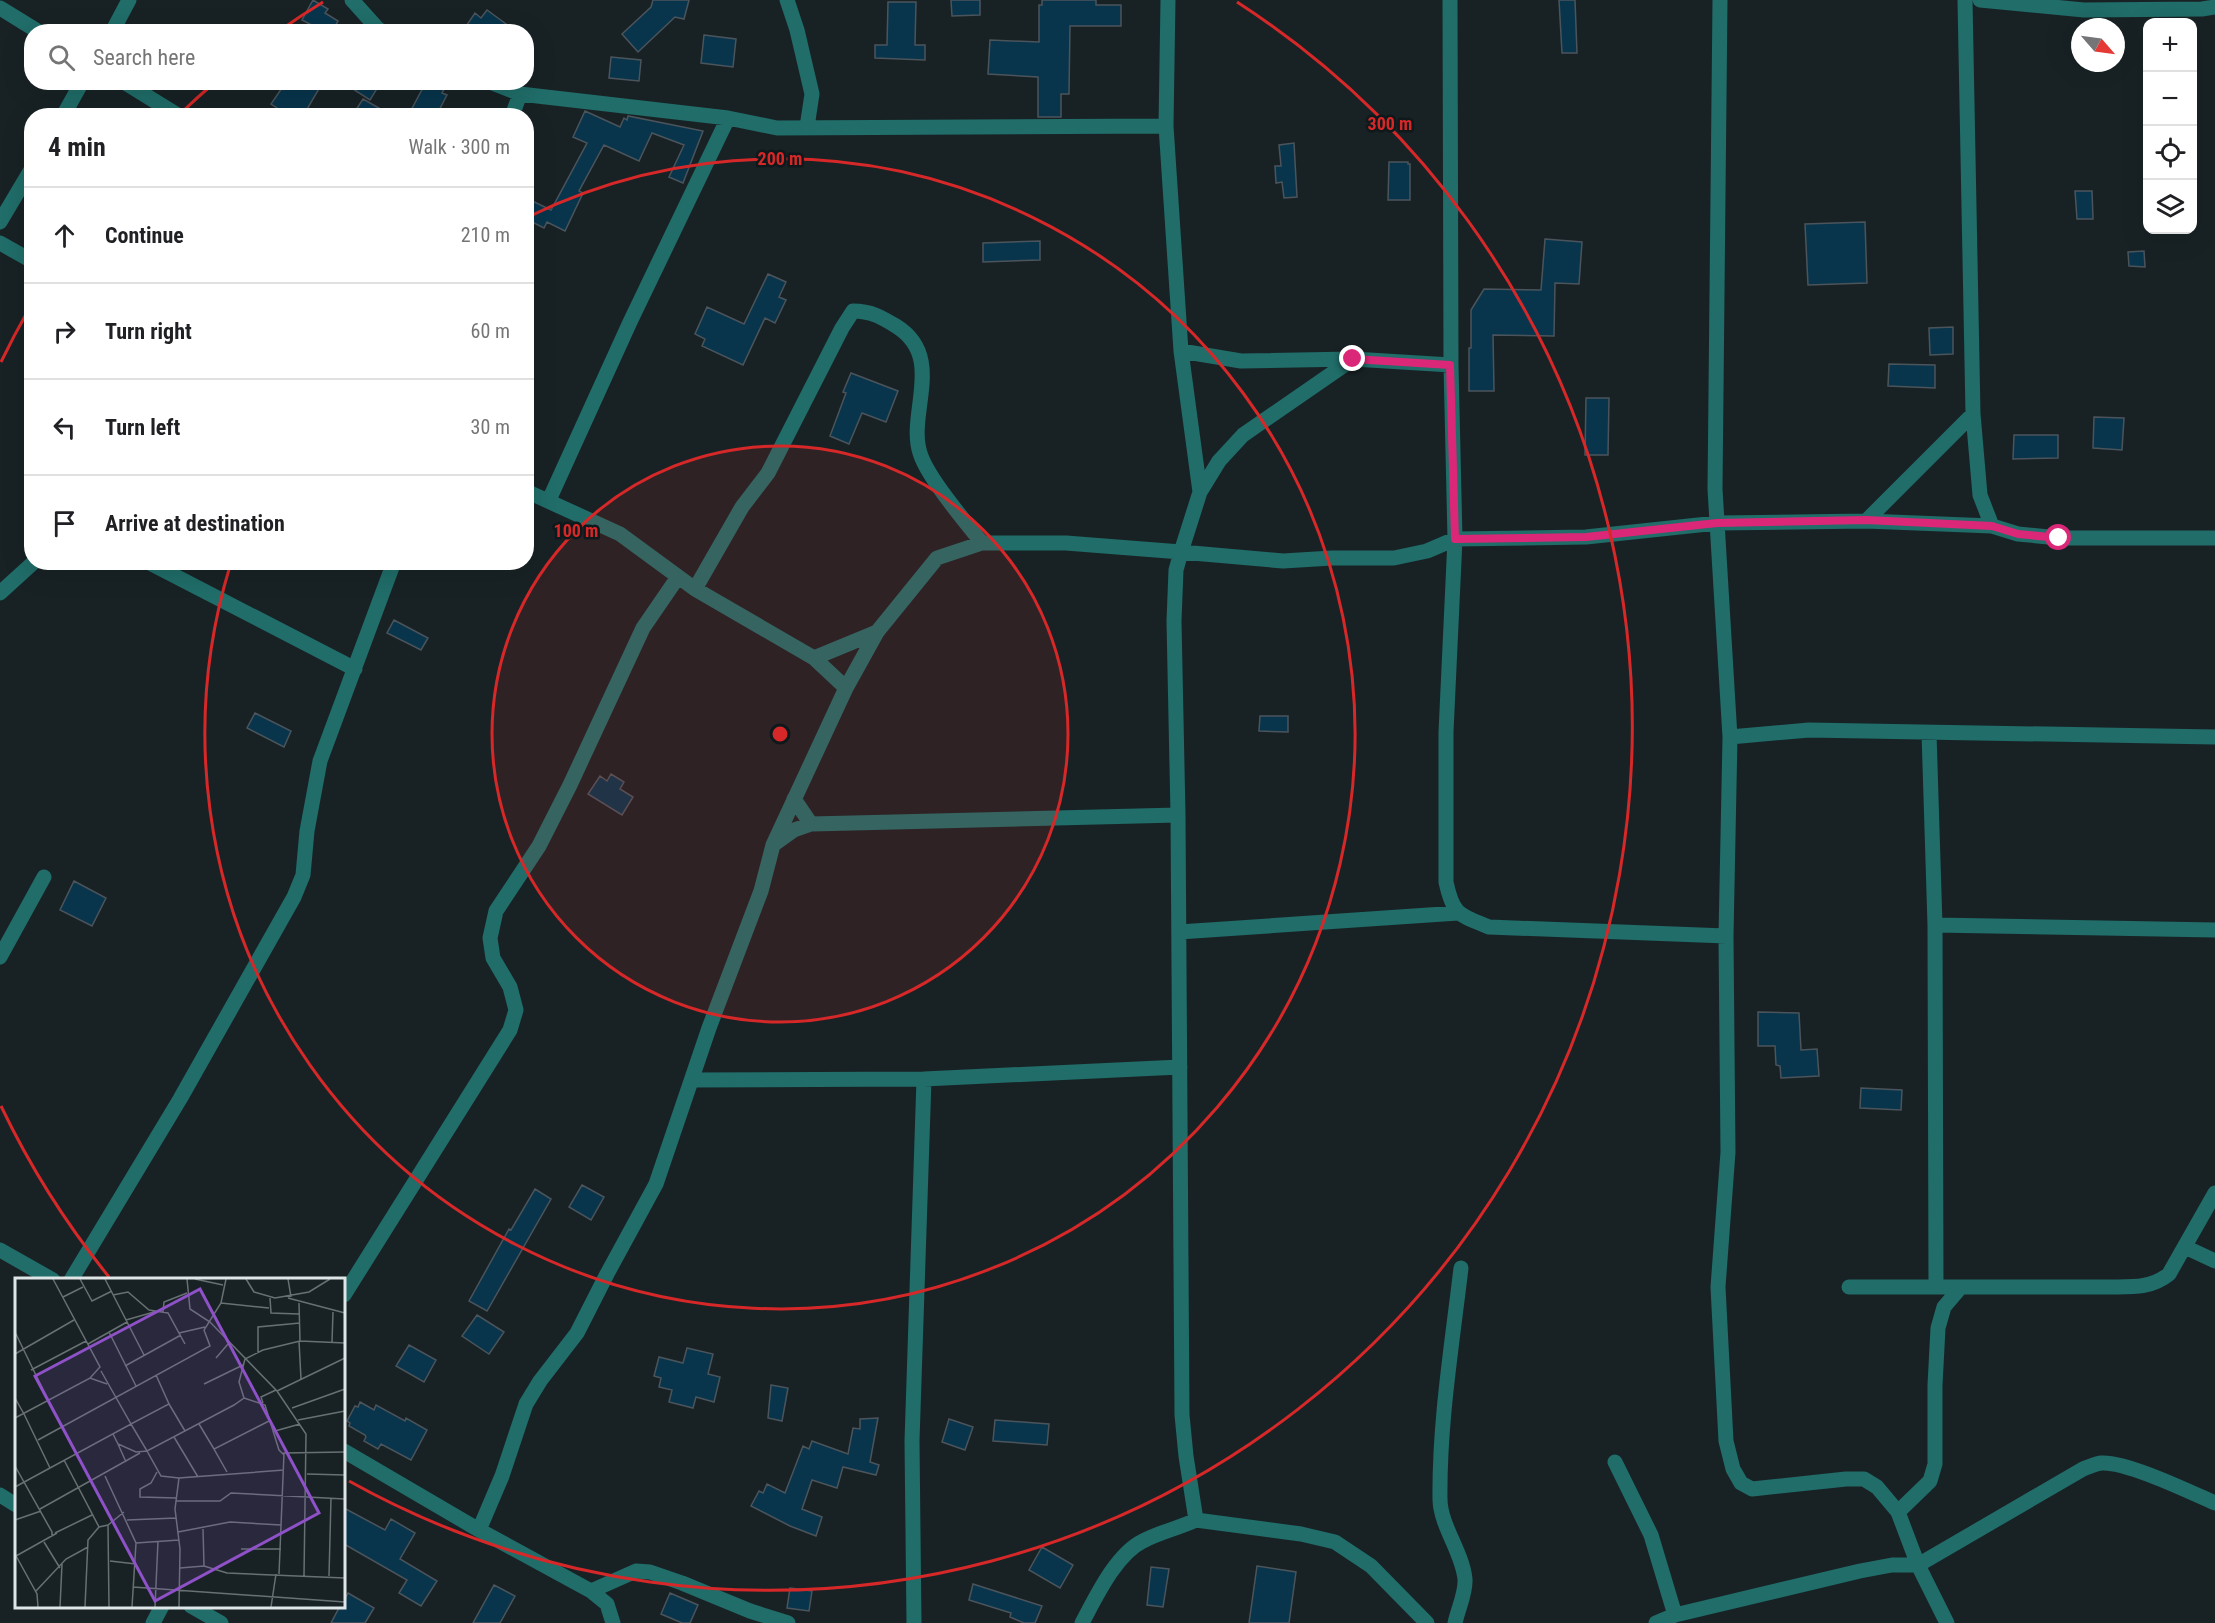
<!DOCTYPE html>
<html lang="en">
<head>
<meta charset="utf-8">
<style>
  body { margin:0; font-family:"Roboto Condensed",sans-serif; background:#f2f2f2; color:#202124 }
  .controls { position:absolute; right:18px; top:18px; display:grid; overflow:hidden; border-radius:12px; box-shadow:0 6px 24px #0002 }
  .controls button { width:54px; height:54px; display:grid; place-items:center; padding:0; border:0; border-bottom:2px solid #e0e0e0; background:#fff; color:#202124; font:30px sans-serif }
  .compass { position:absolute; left:2071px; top:18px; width:54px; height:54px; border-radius:50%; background:#fff; box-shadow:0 6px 24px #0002; rotate:118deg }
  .stop { position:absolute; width:18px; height:18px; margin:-14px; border:4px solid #db2777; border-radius:50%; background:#fff }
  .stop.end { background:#db2777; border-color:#fff; box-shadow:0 2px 6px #0008 }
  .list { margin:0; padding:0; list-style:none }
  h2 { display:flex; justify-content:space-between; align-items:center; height:78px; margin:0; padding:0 24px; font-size:26px }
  h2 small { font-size:20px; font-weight:400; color:#757577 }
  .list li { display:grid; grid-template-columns:39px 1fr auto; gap:18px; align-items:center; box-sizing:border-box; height:96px; padding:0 24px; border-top:2px solid #e0e0e0 }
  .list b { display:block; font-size:22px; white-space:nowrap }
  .list em { font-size:20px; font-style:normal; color:#757577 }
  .icon { flex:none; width:33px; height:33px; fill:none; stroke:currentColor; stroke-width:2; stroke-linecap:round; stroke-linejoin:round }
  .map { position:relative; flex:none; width:2215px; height:1623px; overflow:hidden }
  .search { position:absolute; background:#fff; box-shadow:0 6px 24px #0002; left:24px; top:24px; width:510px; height:66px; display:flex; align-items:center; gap:15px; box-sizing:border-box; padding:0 21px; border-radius:24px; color:#757577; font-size:22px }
  .panel { position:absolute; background:#fff; box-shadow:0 6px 24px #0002; left:24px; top:108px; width:510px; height:462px; border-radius:24px }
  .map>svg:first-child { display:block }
</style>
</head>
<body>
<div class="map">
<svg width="2215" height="1623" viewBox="0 0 2215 1623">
  <rect width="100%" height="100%" fill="#182225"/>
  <path fill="#08354c" stroke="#4b545b" stroke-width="1.5" d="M 313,0 L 328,9 L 325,13 L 338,21 L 332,32 L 323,31 L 302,20 Z
    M 653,0 L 689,0 L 684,19 L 675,17 L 638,52 L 622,34 L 651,7 Z
    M 951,0 L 980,0 L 980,15 L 952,16 Z
    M 1042,0 L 1096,0 L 1096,5 L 1121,5 L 1121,26 L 1070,26 L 1069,94 L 1061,94 L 1061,117 L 1038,117 L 1038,77 L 988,74 L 990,40 L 1039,42 L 1039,5 L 1042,5 Z
    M 1559,0 L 1575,0 L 1577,53 L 1562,53 Z
    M 888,2 L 916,2 L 915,45 L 925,45 L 925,60 L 875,58 L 875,45 L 887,45 Z
    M 487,10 L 517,32 L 462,32 L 475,13 L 481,18 Z
    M 704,35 L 736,39 L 733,67 L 701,63 Z
    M 611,57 L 641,60 L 639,81 L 609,78 Z
    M 286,82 L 323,82 L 303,116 L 272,116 L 277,108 L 271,104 Z
    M 342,82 L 381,82 L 370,100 Z
    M 426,82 L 448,82 L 442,93 L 447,95 L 436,116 L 408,116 Z
    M 363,99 L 393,116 L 352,116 Z
    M 585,111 L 620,127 L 624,118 L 627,120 L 628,116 L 703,131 L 683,183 L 669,177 L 684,145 L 652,133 L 639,161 L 604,145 L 579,191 L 583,193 L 565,231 L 547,222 L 544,228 L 526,219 L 526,198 L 551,210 L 587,143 L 573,137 Z
    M 1294,143 L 1297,197 L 1284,198 L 1282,182 L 1276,183 L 1275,166 L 1281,166 L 1279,145 Z
    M 1389,162 L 1408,162 L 1408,164 L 1410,164 L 1410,200 L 1388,200 Z
    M 2075,191 L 2092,191 L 2093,219 L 2077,219 Z
    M 1865,222 L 1867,283 L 1808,285 L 1805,224 Z
    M 1545,239 L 1582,242 L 1579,284 L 1555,283 L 1554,336 L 1493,335 L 1494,391 L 1469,391 L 1469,348 L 1471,348 L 1471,310 L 1484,289 L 1541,290 Z
    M 1040,241 L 1040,260 L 983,262 L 983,243 Z
    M 2144,251 L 2145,267 L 2129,266 L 2128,252 Z
    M 768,274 L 786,282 L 779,297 L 786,300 L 775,323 L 765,318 L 743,365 L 702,346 L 705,339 L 695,334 L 707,307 L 744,324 Z
    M 1953,327 L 1953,354 L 1930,355 L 1929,328 Z
    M 1889,364 L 1935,365 L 1935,388 L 1888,386 Z
    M 851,373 L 898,391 L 886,422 L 862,413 L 849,444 L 830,436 L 846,393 L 843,392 Z
    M 1586,398 L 1609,398 L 1608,455 L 1585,455 Z
    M 2094,417 L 2124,418 L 2122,450 L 2093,448 Z
    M 2014,435 L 2058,435 L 2058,458 L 2013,459 Z
    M 394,620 L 428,638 L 421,650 L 387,633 Z
    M 255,713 L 291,731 L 284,747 L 247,728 Z
    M 1260,716 L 1288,716 L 1288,732 L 1259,731 Z
    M 611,774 L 624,782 L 620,789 L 633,797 L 622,815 L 588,794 L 600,776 L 607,781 Z
    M 74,881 L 106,898 L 92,926 L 60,910 Z
    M 1758,1012 L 1799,1013 L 1801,1050 L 1817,1049 L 1819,1076 L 1781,1078 L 1780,1066 L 1776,1065 L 1775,1046 L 1758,1046 Z
    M 1861,1088 L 1902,1090 L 1901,1110 L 1860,1108 Z
    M 582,1185 L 604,1197 L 591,1220 L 569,1207 Z
    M 535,1189 L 551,1199 L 487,1311 L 469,1301 L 509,1229 L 511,1230 Z
    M 477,1315 L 504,1332 L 489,1354 L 462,1336 Z
    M 409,1345 L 436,1360 L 424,1382 L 396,1366 Z
    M 687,1348 L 713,1354 L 708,1374 L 720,1377 L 714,1402 L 696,1397 L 693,1408 L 669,1402 L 672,1390 L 659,1387 L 661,1378 L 654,1376 L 659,1357 L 683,1363 Z
    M 771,1385 L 788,1388 L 782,1421 L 768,1418 Z
    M 360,1402 L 374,1410 L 376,1405 L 405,1421 L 406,1418 L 427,1430 L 411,1460 L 381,1444 L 378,1449 L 364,1441 L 366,1437 L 365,1435 L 349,1426 L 350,1423 L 347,1421 L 355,1406 L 358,1407 Z
    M 878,1418 L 870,1462 L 879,1465 L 876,1475 L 843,1467 L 837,1488 L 812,1480 L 802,1509 L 822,1517 L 816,1536 L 790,1526 L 751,1506 L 759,1491 L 763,1493 L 767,1484 L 785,1493 L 803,1446 L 809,1449 L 812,1441 L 848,1454 L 853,1428 L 860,1429 L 860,1419 Z
    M 949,1419 L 973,1427 L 965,1450 L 942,1442 Z
    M 995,1420 L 1049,1424 L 1047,1445 L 993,1441 Z
    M 344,1508 L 385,1530 L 391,1519 L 415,1533 L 400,1559 L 437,1581 L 421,1606 L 399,1593 L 407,1580 L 344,1544 Z
    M 1042,1547 L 1073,1565 L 1060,1588 L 1029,1570 Z
    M 1257,1566 L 1296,1572 L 1289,1623 L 1249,1623 Z
    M 1151,1567 L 1169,1569 L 1163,1607 L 1147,1605 Z
    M 973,1584 L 1042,1606 L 1035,1623 L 1024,1623 L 1010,1617 L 1011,1613 L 969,1600 Z
    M 494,1585 L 515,1596 L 500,1623 L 473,1623 Z
    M 790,1588 L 812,1591 L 809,1611 L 787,1608 Z
    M 348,1593 L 374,1608 L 365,1623 L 331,1623 L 340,1606 L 344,1606 L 344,1601 Z
    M 670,1593 L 698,1605 L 690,1623 L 682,1623 L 661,1614 Z"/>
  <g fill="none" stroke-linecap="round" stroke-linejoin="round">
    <path stroke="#206d69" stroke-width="15" d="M 352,0 L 378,29 L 383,32
      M 787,0 L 797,30 L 812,94 L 807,127
      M 1168,0 L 1166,126 L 1181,351 L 1200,492
      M 1720,0 L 1715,489 L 1730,737 L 1726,936 L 1728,1152 L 1718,1287 L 1726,1441 L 1733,1469 L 1741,1483 L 1752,1489 L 1846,1479 L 1864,1479 L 1877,1487 L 1898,1512 L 1918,1565 L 1947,1623
      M 1980,0 L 2084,10 L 2202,9 L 2215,7
      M 0,8 L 39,32
      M 112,32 L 129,0
      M 124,82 L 179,116
      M 490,82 L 520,94 L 728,118 L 777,128 L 1166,126
      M 63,116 L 82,82
      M 512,116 L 520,94
      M 0,222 L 32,168
      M 0,243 L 32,261
      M 1181,351 L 1241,361 L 1353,359
      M 1973,414 L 1980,495 L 1992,526 L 2018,534 L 2059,538 L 2215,538
      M 549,500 L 630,322 L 728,118
      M 1866,521 L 1973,414 L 1965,0
      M 148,562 L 355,669
      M 695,589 L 742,507 L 768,473 L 842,328 L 853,311 C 871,311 881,317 896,326 C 946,357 907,413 920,453 C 927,477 965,521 982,543
      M 0,593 L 34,562
      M 814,658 L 877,632
      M 846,688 L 877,632 L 937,558 L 982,543 L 1066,543 L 1181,552 L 1200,492 L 1219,461 L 1243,435 L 1353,359 L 1451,365
      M 1929,733 L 1935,925 L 1936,1287
      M 1730,737 L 1809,730 L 2215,737
      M 794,799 L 811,824
      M 773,845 L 794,830 L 811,824 L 1178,815
      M 1935,925 L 2215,930
      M 1179,932 L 1458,913
      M 1726,936 L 1489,927 C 1459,915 1453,915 1446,882 L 1446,732 L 1455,539 L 1586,537 L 1717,523 L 1866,521 L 1992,526
      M 0,957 L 44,877
      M 924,1079 L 1180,1067
      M 692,1080 L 924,1079 L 912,1441 L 914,1623
      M 2185,1247 L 2215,1261
      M 0,1250 L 53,1280
      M 71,1280 L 180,1099 L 294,897 L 303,875 L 307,831 L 320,761 L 394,562
      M 1849,1287 L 2112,1287 C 2133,1287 2152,1288 2169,1274 L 2215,1193
      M 344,1295 L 510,1030 L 516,1010 L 510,987 L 493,958 L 490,938 L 496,911 L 539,846 L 570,785 L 643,628 L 678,577
      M 344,1451 L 479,1530 L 591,1591 L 607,1604 L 613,1623
      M 1615,1462 L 1651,1535 L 1675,1615
      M 0,1495 L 16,1505
      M 1898,1512 L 1930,1481 L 1935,1464 L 1935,1385 L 1938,1328 L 1944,1307 L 1961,1287
      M 479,1530 L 502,1476 L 526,1404 L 540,1381 L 577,1333 L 607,1274 L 656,1184 L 709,1028 L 761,891 L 773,845 L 846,688 L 814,658 L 695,589 L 620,534 L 526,491
      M 591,1591 L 636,1571 L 650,1572 L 682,1583 L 750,1611 L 788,1623
      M 191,1606 L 221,1623
      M 153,1623 L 162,1606
      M 1082,1623 C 1096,1597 1116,1554 1143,1541 C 1160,1532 1179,1528 1196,1520
      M 1427,1623 L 1371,1566 L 1335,1542 L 1301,1534 L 1196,1520 L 1186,1456 L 1182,1415 L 1178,815 L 1174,621 L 1176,570 L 1181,552 L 1283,561 L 1332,558 L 1394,558 L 1427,551 L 1455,539 L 1451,365 L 1450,0
      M 1455,1623 C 1458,1609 1466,1593 1465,1579 C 1462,1551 1441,1527 1440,1500 C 1439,1423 1452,1345 1461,1268
      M 1656,1623 L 1675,1615 L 1860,1571 L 1892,1565 L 1918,1565 L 2083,1469 C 2088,1467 2095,1464 2101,1463 C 2126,1461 2190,1492 2215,1503"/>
  </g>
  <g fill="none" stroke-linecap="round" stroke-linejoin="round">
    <path stroke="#db2777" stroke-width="8" d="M 1353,359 L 1450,365 L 1455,539 L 1586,537 L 1717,523 L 1866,520 L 1992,526 L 2018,534 L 2059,538"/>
  </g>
  <circle cx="780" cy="734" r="288" fill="#d62828" fill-opacity=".12"/>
  <g fill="none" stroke="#d62828" stroke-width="3">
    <circle cx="780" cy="734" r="288"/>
    <path d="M528 217A575 575 0 1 1 230 566"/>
    <path d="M109 1277A863 863 0 0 1 1 1106M1 362A863 863 0 0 1 29 309M181 113A863 863 0 0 1 214 83M279 31A863 863 0 0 1 323 2M1237 2A863 863 0 0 1 349 1481"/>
  </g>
  <g transform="translate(15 1278)">
    <rect width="330" height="330" fill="#182225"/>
    <path fill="none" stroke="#687073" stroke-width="1.5" d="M 38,1 L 85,89 L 75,100M 65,1 L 77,23 L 97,13M 90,1 L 129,77M 172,1 L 175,31 L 195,44 L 262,113 L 291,156 L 289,298M 180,1 L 208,7M 231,1 L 239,14 L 260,20 L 294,14 L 315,1M 273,1 L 276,19M 98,17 L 113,14 L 134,32 L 153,35 L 170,66M 48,19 L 68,9M 255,20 L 256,35 L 284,36M 273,20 L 330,35M 206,25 L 254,30M 284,25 L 285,63M 148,34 L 149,24 L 172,15M 111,42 L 139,34M 0,54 L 34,124M 94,54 L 121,108M 164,55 L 190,49M 284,63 L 286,101M 317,64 L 318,34M 73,66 L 112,44M 243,75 L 243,49 L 285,45M 0,76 L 59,42M 201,80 L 213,66M 110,88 L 166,57M 16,92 L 71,63M 86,93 L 116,146 L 154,126 L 141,97M 189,106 L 228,87M 262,113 L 330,80M 0,120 L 9,136M 229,120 L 250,127 L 264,172 L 269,177M 248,125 L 246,119 L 261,112M 154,126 L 170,153M 277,130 L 330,111M 9,136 L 35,190M 0,140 L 75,100 L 92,106M 283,142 L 330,133M 184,146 L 199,171M 260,153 L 285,146M 98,156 L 103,166 L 121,174 L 132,173 L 146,198 L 164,200M 159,159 L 183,199M 23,162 L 195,68 L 189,52 L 206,25 L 211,1M 103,166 L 111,184M 49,182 L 84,249M 0,188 L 37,254 L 37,259M 142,194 L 136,205 L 125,211 L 125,219 L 162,220M 212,194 L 199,171 L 256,142M 292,196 L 330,197M 90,198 L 121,265 L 117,329M 0,209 L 116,146 L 132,173 L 219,127 L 229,120 L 224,104 L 230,81 L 248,72 L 285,63 L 330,65M 161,223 L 205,223 L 216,215 L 330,221M 25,231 L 125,175M 0,242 L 26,233M 112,242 L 161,240M 93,247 L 94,329M 188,251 L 189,288M 163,254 L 215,244 L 266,247M 40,255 L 77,237M 29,264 L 45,290M 121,265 L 164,262M 226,271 L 266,271M 0,276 L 22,316 L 23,329M 1,278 L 42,255M 95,283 L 121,286M 165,290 L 189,288 L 212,295 L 330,300M 264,296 L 269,175 L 330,174M 314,298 L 316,220M 118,309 L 330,324M 21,313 L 51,281 L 73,269M 45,329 L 47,286M 70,329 L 73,262 L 84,249 L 93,247 L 109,234M 140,329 L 143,263M 164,329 L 165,271 L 160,231 L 164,200 L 269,192M 256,329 L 261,296"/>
    <path fill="#8f51c7" fill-opacity="0.15" stroke="#8f51c7" stroke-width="3" d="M 185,11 L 304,235 L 140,323 L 20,98 Z"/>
    <rect width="330" height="330" fill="none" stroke="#dfe6e8" stroke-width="3"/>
  </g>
  <circle cx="780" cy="734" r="9" fill="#d62828" stroke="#0f191b" stroke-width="3"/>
  <g font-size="18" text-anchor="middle" font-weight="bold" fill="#d62828" stroke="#0f191b" stroke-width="5" stroke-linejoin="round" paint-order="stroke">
    <text x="1390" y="130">300 m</text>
    <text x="780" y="165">200 m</text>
    <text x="576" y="537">100 m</text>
  </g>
</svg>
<div class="controls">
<button>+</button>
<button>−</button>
<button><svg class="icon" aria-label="locate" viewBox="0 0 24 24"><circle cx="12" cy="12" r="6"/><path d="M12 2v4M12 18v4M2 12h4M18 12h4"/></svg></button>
<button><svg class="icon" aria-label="layers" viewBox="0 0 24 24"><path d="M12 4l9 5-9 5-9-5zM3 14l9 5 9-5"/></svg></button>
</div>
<svg class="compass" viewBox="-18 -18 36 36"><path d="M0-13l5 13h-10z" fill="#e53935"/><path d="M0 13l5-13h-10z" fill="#757577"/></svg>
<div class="stop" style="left:2059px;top:538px"></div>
<div class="stop end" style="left:1353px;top:359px"></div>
<div class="search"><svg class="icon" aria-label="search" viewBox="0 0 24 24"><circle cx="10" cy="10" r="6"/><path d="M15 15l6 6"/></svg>Search here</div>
<section class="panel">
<h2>4 min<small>Walk · 300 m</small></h2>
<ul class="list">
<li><svg class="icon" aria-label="ahead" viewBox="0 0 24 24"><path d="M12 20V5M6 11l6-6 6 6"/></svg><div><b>Continue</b></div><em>210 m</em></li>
<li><svg class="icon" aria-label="right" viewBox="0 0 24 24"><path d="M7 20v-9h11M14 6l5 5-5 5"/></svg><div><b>Turn right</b></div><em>60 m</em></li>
<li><svg class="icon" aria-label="left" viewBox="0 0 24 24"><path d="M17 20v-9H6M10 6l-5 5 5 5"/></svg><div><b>Turn left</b></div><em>30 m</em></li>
<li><svg class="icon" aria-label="arrive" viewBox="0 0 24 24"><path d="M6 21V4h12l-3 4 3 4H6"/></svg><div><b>Arrive at destination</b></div></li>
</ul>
</section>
</div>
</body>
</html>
